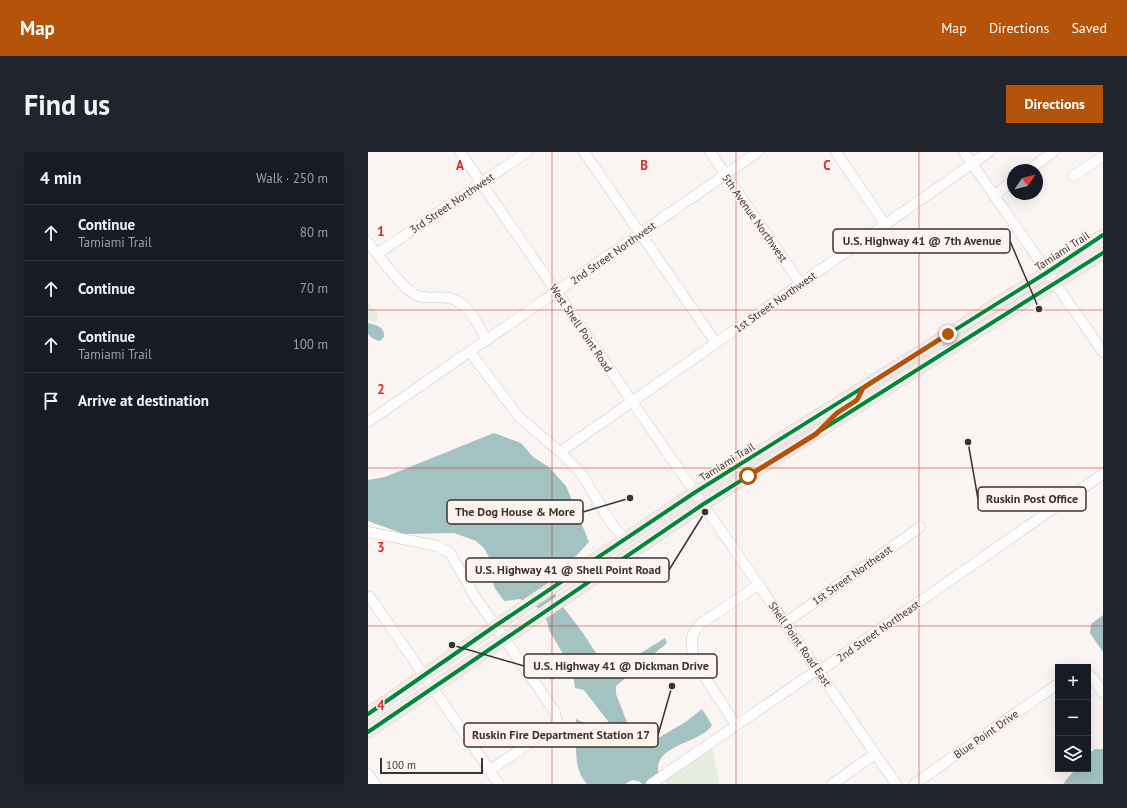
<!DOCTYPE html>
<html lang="en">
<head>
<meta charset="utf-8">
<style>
  body { margin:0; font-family:"PT Sans",sans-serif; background:#20242c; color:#f1f3f6 }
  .controls { position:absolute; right:12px; bottom:12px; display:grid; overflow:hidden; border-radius:0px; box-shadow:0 4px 16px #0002 }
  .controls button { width:36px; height:36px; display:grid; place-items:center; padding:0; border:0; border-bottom:1px solid #363941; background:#171b24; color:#f1f3f6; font:20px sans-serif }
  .compass { position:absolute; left:639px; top:12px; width:36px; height:36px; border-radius:50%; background:#171b24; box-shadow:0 4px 16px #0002; rotate:55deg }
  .scale { position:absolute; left:12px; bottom:10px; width:103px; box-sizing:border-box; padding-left:4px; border:2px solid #393431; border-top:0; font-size:11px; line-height:14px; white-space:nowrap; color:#393431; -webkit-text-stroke:3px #fef3ee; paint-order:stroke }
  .stop { position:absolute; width:12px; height:12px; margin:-9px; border:3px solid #b45309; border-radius:50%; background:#fff }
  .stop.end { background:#b45309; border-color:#fff; box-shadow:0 1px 4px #0008 }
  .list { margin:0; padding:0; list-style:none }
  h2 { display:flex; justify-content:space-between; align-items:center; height:52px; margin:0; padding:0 16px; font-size:17px }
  h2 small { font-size:13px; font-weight:400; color:#9ea1a6 }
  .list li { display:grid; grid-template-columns:26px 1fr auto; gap:12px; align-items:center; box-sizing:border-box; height:56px; padding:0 16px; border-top:1px solid #363941 }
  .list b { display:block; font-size:15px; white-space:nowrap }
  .list p { margin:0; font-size:13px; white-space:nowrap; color:#9ea1a6 }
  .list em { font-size:13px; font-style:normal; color:#9ea1a6 }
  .icon { flex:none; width:22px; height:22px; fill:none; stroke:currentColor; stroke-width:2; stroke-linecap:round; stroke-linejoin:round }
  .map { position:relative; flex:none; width:735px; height:632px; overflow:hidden; border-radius:0px }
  header { display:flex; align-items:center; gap:24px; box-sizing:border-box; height:56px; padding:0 20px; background:#b45309; color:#fff }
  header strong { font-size:19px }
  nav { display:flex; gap:22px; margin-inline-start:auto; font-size:14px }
  .intro { display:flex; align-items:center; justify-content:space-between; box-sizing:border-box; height:96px; padding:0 24px }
  h1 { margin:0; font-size:28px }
  .button { padding:10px 18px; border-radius:0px; background:#b45309; color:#fff; font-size:14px; font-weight:700 }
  main { display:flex; gap:24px; padding:0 24px }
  aside { flex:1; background:#171b24; border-radius:0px; box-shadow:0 4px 16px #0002 }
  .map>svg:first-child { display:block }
</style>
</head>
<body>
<header>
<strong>Map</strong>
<nav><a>Map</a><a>Directions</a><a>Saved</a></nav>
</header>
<div class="intro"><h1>Find us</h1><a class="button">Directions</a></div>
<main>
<aside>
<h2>4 min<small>Walk · 250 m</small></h2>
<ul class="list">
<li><svg class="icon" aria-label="ahead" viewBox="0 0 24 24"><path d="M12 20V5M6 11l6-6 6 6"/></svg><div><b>Continue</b><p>Tamiami Trail</p></div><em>80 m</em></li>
<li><svg class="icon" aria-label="ahead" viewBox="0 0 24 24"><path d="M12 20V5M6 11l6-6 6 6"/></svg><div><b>Continue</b></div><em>70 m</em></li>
<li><svg class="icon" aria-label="ahead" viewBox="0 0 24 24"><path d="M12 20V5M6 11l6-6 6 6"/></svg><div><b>Continue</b><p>Tamiami Trail</p></div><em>100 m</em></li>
<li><svg class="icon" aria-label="arrive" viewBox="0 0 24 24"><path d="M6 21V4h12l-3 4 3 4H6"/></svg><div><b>Arrive at destination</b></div></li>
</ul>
</aside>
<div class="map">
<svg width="735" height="632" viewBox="0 0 735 632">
  <rect width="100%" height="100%" fill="#faf4f2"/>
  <path fill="#e7eddf" d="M 0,151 L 10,162 L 9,170 L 0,168 Z
    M 344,594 L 351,632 L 298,632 L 296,627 Z"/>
  <path fill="#a3c2c2" d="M 0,171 C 9,173 17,175 16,185 L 12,189 L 5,187 L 0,182 Z
    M 126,281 L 153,291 L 165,305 L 181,315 L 198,334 L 221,390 L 208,404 L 183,420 L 183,428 L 189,447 L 215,481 L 241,521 L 297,486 L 299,491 L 248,534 L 248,542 L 266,588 L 275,595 L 319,569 L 334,557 L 344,573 C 335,589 299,591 291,610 C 288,617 292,626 294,632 L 274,632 L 271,629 L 264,628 L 257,632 L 219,632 C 203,615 210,589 208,567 L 216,571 L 229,589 L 243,588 L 246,577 L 216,538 L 207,536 L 205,521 L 198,507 L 181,478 L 179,469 L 169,455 L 152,447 L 136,449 L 126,435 L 123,409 L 116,396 L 108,389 L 86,381 L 36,382 L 0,369 L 0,328 L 17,325 Z
    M 735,463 L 735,500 L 722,481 L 723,472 Z
    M 727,597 L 735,597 L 735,632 L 696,632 L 697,629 L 708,617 L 720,617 L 720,602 Z"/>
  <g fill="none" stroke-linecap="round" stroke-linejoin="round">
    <defs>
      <path id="minor" d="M 92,0 L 528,632
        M 216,0 L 348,191
        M 342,0 L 432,131
        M 468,0 L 517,72
        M 596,0 L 735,200
        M 661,18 L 685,0
        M 705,24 L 732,6
        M 626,44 L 645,29
        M 0,90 C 10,103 35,138 50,144 C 59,147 71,144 81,146 C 101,150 109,172 119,188
        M 9,102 L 159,0
        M 102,200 L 151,265 L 192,300 L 213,321 L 243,371 L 257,387
        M 0,270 L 390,0
        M 192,300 L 621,0
        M 0,380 L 69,394 L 82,401 L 106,443 L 187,560 L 189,573 L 122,618
        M 2,445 L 131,632
        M 417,471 L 552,375
        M 720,523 L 724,525 L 735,541
        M 368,573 L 332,518 L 324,498 L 324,484 L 331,473 L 390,433
        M 0,622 L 7,632
        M 283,632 L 449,518 L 456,516 L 735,322
        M 464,632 L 507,602
        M 546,632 L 690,532"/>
      <path id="major" d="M 0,562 L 127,474 L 326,341 L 678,121 L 735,83
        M 0,580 L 334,353 L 735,101"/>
    </defs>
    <use href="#minor" stroke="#cfcac8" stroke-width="11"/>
    <use href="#major" stroke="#d6d2d1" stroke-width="13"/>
    <use href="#minor" stroke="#fefdfd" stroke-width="10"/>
    <use href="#major" stroke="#f1ece8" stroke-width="12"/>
    <defs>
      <path id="cycleway" d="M 0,562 L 127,474 L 326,341 L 678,121 L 735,83
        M 0,580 L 334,353 L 735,101"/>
    </defs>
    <use href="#cycleway" stroke="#fef3ee" stroke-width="6"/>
    <use href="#cycleway" stroke="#00873e" stroke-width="4"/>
  </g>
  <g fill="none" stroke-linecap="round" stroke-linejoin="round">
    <path stroke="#b45309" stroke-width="5" d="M 380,324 L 448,282 L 469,261 L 489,248 L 495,236 L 580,182"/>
  </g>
  <path fill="none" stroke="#d62828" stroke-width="1" stroke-opacity="0.55" d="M 184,0 L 184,632M 368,0 L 368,632M 551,0 L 551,632M 0,158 L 735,158M 0,316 L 735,316M 0,474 L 735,474"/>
  <g text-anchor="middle" stroke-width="3" stroke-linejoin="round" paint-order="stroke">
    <g font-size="11" fill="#393431" stroke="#fef3ee">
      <text transform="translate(84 51) rotate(-34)" y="4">3rd Street Northwest</text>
      <text transform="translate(387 66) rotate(55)" y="4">5th Avenue Northwest</text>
      <text transform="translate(694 99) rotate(-33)" y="4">Tamiami Trail</text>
      <text transform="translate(245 101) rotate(-35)" y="4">2nd Street Northwest</text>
      <text transform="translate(407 150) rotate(-35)" y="4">1st Street Northwest</text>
      <text transform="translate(213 176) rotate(56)" y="4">West Shell Point Road</text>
      <text transform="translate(359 310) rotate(-32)" y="4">Tamiami Trail</text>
      <text transform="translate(484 423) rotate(-35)" y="4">1st Street Northeast</text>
      <text transform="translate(510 479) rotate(-35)" y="4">2nd Street Northeast</text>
      <text transform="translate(432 492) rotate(55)" y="4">Shell Point Road East</text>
      <text transform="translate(618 582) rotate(-35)" y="4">Blue Point Drive</text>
    </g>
  </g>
  <g font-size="13" text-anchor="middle" font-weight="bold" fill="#d62828" stroke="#fef3ee" stroke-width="3" stroke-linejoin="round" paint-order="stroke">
    <text x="92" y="18">A</text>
    <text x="276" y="18">B</text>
    <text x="459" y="18">C</text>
    <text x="13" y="84">1</text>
    <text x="13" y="242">2</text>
    <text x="13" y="400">3</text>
    <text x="13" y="558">4</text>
  </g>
  <path fill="none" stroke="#393431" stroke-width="1.5" d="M671 157L642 89M600 290L610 347M262 346L215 360M337 360L301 418M84 493L156 514M304 534L290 583"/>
  <g fill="#393431" stroke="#fef3ee" stroke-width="1.5">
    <circle cx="671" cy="157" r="4"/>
    <circle cx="600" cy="290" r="4"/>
    <circle cx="262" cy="346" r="4"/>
    <circle cx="337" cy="360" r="4"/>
    <circle cx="84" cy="493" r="4"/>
    <circle cx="304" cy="534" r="4"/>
  </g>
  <g fill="#fef3ee" stroke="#393431" stroke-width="1.5">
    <rect x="465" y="77" width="177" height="24" rx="4"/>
    <rect x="610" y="335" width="108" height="24" rx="4"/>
    <rect x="79" y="348" width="136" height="24" rx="4"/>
    <rect x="98" y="406" width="203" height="24" rx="4"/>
    <rect x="156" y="502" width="193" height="24" rx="4"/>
    <rect x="96" y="571" width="194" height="24" rx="4"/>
  </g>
  <g font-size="12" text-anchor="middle" font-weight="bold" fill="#393431">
    <text x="554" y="93">U.S. Highway 41 @ 7th Avenue</text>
    <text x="664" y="351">Ruskin Post Office</text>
    <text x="147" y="364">The Dog House &amp; More</text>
    <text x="200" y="422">U.S. Highway 41 @ Shell Point Road</text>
    <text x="253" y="518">U.S. Highway 41 @ Dickman Drive</text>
    <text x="193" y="587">Ruskin Fire Department Station 17</text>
  </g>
</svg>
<div class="controls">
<button>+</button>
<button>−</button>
<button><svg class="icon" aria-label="layers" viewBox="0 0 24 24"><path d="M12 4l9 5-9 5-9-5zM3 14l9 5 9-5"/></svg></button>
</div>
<svg class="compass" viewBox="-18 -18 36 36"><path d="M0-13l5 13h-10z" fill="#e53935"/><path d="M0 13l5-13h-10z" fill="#9ea1a6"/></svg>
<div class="scale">100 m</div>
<div class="stop" style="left:380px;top:324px"></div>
<div class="stop end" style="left:580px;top:182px"></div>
</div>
</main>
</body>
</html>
